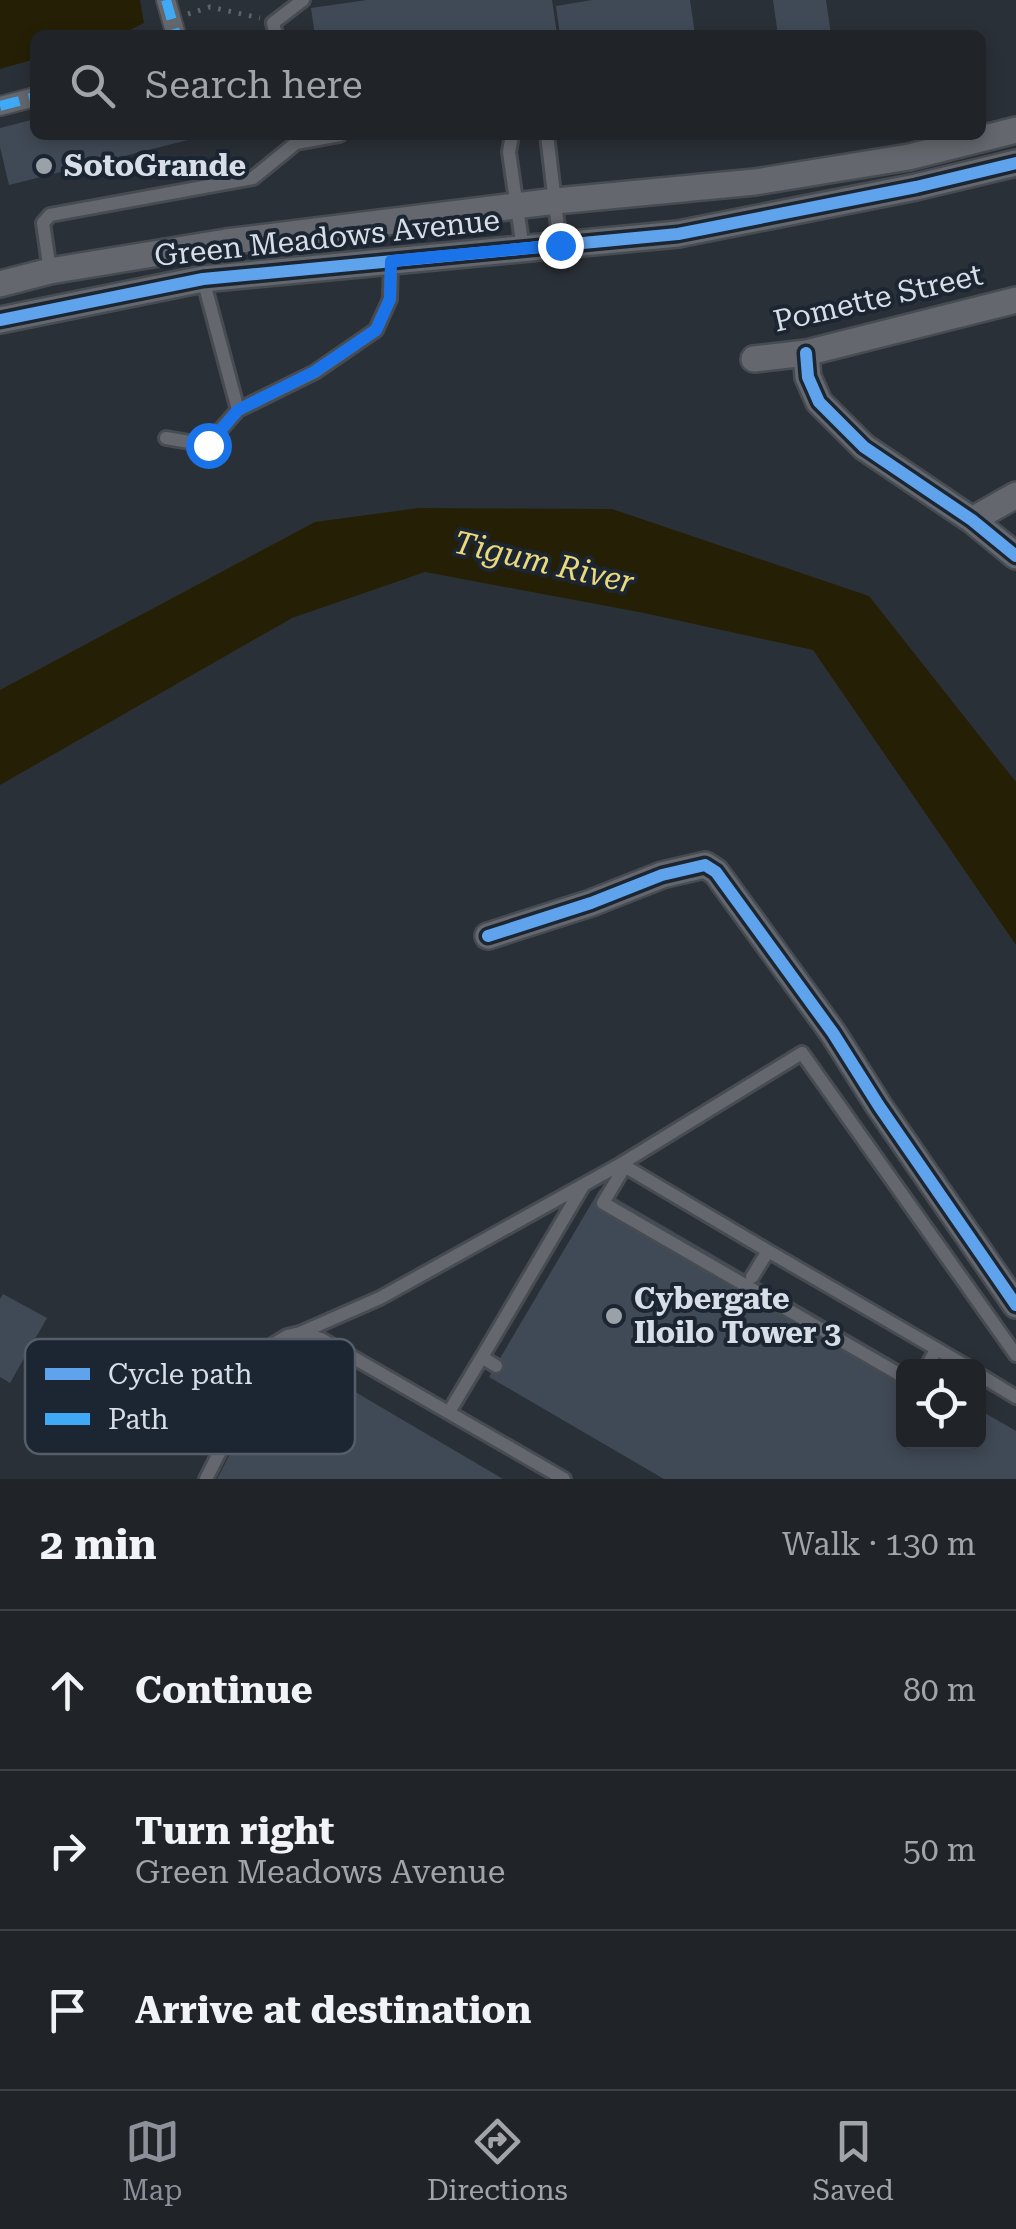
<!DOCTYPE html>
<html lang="en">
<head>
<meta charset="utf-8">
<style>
  body { margin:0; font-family:"Roboto Serif",serif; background:#282c31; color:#f1f3f6 }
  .controls { position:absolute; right:30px; bottom:30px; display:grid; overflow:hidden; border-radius:15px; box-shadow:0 5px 15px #0003 }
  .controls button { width:90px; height:90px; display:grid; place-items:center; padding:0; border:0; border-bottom:2px solid #3d4146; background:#202429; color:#f1f3f6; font:50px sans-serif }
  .stop { position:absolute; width:30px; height:30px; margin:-22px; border:8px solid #1a73e8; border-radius:50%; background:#fff }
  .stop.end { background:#1a73e8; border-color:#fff; box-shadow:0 2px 10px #0008 }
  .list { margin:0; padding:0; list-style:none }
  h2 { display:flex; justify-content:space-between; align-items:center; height:130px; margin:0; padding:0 40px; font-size:42px }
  h2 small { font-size:32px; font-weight:400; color:#a2a4a8 }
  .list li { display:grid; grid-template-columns:65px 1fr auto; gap:30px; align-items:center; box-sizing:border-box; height:160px; padding:0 40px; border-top:2px solid #3d4146 }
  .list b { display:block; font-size:38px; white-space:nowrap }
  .list p { margin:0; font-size:32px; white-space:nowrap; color:#a2a4a8 }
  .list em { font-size:32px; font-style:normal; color:#a2a4a8 }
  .icon { flex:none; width:55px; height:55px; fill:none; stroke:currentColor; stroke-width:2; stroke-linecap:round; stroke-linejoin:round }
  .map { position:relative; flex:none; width:1016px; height:1479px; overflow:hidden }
  .search { position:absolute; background:#202429; box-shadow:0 5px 15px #0003; left:30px; right:30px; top:30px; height:110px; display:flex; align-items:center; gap:25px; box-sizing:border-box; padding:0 35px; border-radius:15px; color:#a2a4a8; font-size:38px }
  .sheet { height:610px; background:#202429 }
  nav { display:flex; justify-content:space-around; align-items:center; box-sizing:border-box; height:140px; border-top:2px solid #3d4146; background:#202429; font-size:28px; color:#a2a4a8 }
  nav a { display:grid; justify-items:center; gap:5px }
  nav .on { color:#8c9099 }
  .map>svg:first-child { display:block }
</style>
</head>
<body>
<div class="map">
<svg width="1016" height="1479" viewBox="0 0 1016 1479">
  <rect width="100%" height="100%" fill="#2a3037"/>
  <path fill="#252005" d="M 0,0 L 140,0 L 144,23 L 120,35 L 35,35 L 35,59 L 0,69 Z
    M 419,508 L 612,509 L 869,596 L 1016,782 L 1016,945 L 813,650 L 644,613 L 425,572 L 292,618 L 0,785 L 0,690 L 315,522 Z"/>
  <path fill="#404a56" d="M 367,0 L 552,0 L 557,35 L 315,35 L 311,8 Z
    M 592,0 L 690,0 L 695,35 L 560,35 L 556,6 Z
    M 773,0 L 826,0 L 831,35 L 778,35 Z
    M 35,119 L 35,135 L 204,136 L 9,185 L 0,147 L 0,128 Z
    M 600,1189 L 904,1366 L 904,1442 L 978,1442 L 978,1409 L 1016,1431 L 1016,1479 L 664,1479 L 489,1377 Z
    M 3,1294 L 47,1318 L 10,1383 L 0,1377 L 0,1299 Z
    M 284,1350 L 503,1479 L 217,1479 Z"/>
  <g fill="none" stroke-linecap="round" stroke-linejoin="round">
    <defs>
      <path id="service" d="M 276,35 L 273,23 L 303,0
        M 512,135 L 509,152 L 523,249
        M 547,135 L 560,245
        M 50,271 L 43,223 L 50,215 L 253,178 L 296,143 L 340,135
        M 238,410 L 315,372 L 376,330 L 390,299 L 391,261
        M 166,438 L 207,445 L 238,410 L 203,279
        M 621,1164 L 802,1053 L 1016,1355
        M 625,1166 L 603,1203 L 904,1377
        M 752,1277 L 768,1251 L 966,1366
        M 300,1333 L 380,1298 L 621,1164 L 768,1251
        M 482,1357 L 583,1186
        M 927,1366 L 936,1350
        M 978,1374 L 1016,1397
        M 449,1412 L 482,1357 L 496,1366
        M 206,1479 L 274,1344 L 287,1336 L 300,1333 L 321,1339 L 564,1479"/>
      <path id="pedestrian" d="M 166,0 L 176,35
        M 0,106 L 35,97"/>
      <path id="minor" d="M 0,284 L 50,271 L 226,242 L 556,201 L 755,182 L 909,157 L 1016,130
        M 0,320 L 203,279 L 678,234 L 916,187 L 1016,163
        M 806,353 L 808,377 L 819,402 L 864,447 L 972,520 L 1016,556
        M 754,359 L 806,353 L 1016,300
        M 972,520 L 1016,495
        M 488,936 L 591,903 L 662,875 L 705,865 L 716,872 L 833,1033 L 879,1106 L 1016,1305"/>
    </defs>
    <use href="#service" stroke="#474c52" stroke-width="18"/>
    <use href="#pedestrian" stroke="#474c52" stroke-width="22"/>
    <use href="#minor" stroke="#474c52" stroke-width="30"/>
    <path stroke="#606469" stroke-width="5" stroke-dasharray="2.5 8" stroke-linecap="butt" d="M 188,14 L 210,7 L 260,18"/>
    <use href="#service" stroke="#64686e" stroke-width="12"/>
    <use href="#pedestrian" stroke="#64686e" stroke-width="18"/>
    <use href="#minor" stroke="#64686e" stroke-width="25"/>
    <path stroke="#3fa9f5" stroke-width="10" stroke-dasharray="20 10" stroke-linecap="butt" d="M 166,0 L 176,35
      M 0,106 L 35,97"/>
    <defs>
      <path id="cycleway" d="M 0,320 L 203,279 L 678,234 L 916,187 L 1016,163
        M 806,353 L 808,377 L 819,402 L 864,447 L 972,520 L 1016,556
        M 488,936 L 591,903 L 662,875 L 705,865 L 716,872 L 833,1033 L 879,1106 L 1016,1305"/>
    </defs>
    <use href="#cycleway" stroke="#1c2632" stroke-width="19"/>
    <use href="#cycleway" stroke="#60a3ed" stroke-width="12"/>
  </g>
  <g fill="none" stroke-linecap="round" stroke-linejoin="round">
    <path stroke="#1a73e8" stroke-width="12" d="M 208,445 L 238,410 L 314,372 L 376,330 L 390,299 L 391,261 L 560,245"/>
  </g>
  <g fill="#9ba1a9" stroke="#1c2632" stroke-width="4">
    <circle cx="44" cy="166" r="10"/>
    <circle cx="614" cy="1316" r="10"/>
  </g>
  <g text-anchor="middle" stroke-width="8" stroke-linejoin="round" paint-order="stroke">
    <g font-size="30" font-weight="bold" fill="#d8dee7" stroke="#1c2632" text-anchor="start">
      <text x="64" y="176">SotoGrande</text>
      <text x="634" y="1309">Cybergate<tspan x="634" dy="34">Iloilo Tower 3</tspan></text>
    </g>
    <g font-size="30" fill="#d8dee7" stroke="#1c2632">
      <text transform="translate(327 238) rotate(-6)" y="10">Green Meadows Avenue</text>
      <text transform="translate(878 298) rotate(-13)" y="10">Pomette Street</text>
    </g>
    <g font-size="32" font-style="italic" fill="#ead87b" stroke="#1c2632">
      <text transform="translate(544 562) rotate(13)" y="11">Tigum River</text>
    </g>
  </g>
  <rect x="25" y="1339" width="330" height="115" rx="15" fill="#1c2632" stroke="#545d68" stroke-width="2.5"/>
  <rect x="45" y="1368" width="45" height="12" fill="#60a3ed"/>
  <rect x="45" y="1413" width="45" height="12" fill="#3fa9f5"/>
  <g font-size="28" fill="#d8dee7">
    <text x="108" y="1384">Cycle path</text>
    <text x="108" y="1429">Path</text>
  </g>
</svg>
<div class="controls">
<button><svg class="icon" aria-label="locate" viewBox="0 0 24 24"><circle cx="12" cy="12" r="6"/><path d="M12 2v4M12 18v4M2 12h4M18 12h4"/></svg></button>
</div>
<div class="stop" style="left:208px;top:445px"></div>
<div class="stop end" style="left:560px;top:245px"></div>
<div class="search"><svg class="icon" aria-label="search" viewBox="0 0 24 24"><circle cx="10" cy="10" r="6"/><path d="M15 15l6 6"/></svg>Search here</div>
</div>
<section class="sheet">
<h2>2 min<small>Walk · 130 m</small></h2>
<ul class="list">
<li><svg class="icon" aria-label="ahead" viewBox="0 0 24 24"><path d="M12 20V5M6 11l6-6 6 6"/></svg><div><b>Continue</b></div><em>80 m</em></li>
<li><svg class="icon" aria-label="right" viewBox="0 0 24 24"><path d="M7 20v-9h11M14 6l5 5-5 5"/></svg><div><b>Turn right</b><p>Green Meadows Avenue</p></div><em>50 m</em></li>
<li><svg class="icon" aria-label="arrive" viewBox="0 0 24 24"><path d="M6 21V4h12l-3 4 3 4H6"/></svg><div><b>Arrive at destination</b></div></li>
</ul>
</section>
<nav>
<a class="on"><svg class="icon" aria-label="map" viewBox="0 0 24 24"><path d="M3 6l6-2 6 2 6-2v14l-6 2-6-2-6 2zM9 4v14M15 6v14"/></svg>Map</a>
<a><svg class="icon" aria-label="directions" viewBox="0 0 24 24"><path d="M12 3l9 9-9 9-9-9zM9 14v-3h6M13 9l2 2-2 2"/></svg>Directions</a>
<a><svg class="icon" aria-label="saved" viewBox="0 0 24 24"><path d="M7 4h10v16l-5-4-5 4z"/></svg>Saved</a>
</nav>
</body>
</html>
